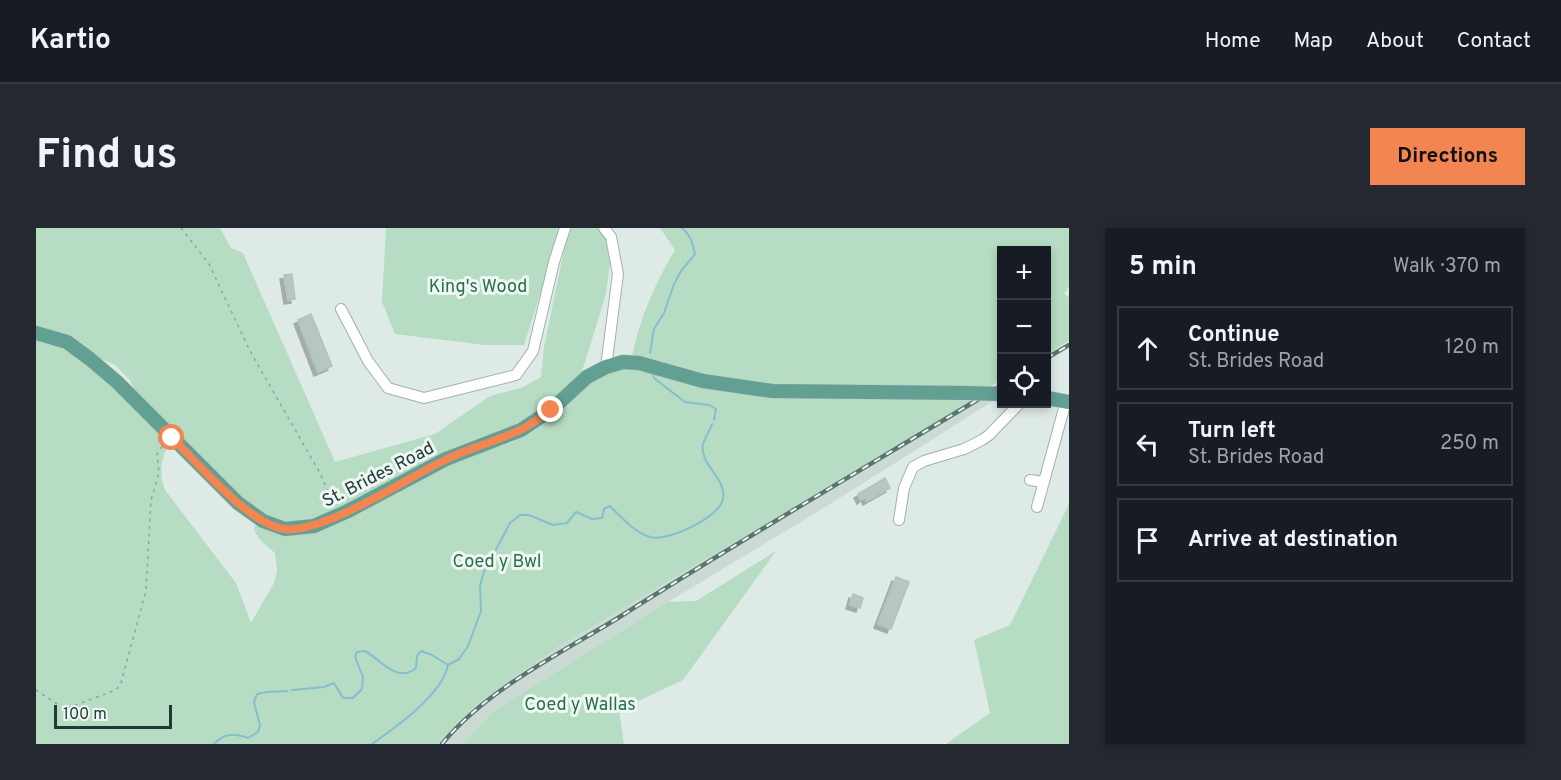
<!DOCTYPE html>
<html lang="en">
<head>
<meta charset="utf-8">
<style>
  body { margin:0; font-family:Overpass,sans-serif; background:#242831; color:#f1f3f6 }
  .controls { position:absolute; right:18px; top:18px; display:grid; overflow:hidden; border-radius:0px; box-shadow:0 3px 9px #0003 }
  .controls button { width:54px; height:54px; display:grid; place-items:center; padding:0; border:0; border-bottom:2px solid #363941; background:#171b24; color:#f1f3f6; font:30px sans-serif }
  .scale { position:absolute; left:18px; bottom:15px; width:118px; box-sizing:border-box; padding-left:6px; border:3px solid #1f3934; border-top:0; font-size:16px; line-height:21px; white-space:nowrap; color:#1f3934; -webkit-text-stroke:4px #eef7f3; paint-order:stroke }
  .stop { position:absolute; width:18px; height:18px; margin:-14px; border:4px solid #f38553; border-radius:50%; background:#fff }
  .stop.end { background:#f38553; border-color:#fff; box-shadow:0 2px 6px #0008 }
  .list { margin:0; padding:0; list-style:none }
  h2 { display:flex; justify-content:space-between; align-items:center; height:78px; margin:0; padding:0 24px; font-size:26px }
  h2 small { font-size:20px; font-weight:400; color:#9ea1a6 }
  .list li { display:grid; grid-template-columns:39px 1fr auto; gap:18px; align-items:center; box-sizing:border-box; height:84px; margin:0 12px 12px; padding:0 12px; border:2px solid #363941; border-radius:0px }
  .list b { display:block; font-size:22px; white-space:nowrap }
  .list p { margin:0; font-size:20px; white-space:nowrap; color:#9ea1a6 }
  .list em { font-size:20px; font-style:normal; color:#9ea1a6 }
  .icon { flex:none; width:33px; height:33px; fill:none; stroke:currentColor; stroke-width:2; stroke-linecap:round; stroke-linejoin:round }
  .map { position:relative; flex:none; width:1033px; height:516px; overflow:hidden; border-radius:0px }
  header { display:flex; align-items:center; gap:36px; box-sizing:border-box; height:84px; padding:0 30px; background:#171b24; border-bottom:2px solid #363941 }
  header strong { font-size:28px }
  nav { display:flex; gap:33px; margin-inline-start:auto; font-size:21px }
  .intro { display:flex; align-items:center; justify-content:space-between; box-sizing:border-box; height:144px; padding:0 36px }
  h1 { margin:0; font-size:42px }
  .button { padding:15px 27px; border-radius:0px; background:#f38553; color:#111; font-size:21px; font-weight:700 }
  main { display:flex; gap:36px; padding:0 36px }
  aside { flex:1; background:#171b24; border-radius:0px; box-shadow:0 3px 9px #0003 }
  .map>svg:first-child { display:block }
</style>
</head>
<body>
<header>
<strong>Kartio</strong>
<nav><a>Home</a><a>Map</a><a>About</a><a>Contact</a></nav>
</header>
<div class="intro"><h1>Find us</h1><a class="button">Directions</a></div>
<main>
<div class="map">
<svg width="1033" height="516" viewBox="0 0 1033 516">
  <defs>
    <filter id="shadow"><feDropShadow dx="-4" dy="4" stdDeviation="0" flood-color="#0004"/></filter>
  </defs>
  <rect width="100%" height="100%" fill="#deeae5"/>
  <path fill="#ccdad4" d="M 936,173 L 957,173 L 796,275 L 632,374 L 456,484 L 427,516 L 400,516 L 442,475 L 525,417 Z"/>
  <path fill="#b6dcc3" d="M 0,0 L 184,0 L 195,20 L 207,25 L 299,234 L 399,206 L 454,168 L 485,160 L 505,149 L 508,119 L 532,3 L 536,0 L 562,0 L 567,6 L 573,19 L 574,35 L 570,66 L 544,150 L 489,196 L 287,289 C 271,294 259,296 242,293 C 203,284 131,199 101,169 L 94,152 L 78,136 L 61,130 L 0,101 Z
    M 350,0 L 525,0 L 488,117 L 449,117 L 359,106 L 346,74 Z
    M 624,0 L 1033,0 L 1033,59 L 1028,66 L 1033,69 L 1033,113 L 1011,126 L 1011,22 L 966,22 L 965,152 L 955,158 L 744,158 L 683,150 L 596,128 C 604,90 619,55 639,22 Z
    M 0,111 L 18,114 L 46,129 L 135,215 C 124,227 123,247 129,262 L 200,355 L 215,395 L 238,355 L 241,343 L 239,325 C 231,318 219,310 218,299 L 221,297 L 237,303 L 252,305 L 430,230 L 476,214 L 511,193 L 555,155 L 568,147 L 586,141 L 609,140 L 716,167 L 936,173 L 525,417 L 442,475 L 400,516 L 0,516 Z
    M 1033,276 L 1033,516 L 910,516 L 954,485 L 938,412 L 974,397 Z
    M 740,323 L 647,452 L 583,482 L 588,516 L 427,516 L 456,484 L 632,374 L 660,373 Z"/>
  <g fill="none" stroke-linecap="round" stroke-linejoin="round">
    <path stroke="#84bfd0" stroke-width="2" d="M 614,125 L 618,101 L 628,85 L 638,56 L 645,43 L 659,26 C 657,17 654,4 645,0
      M 617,147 L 619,151 L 649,174 L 673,177 L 680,181 L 678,192
      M 256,462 L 288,459 L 298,455 L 307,470 L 317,470 L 326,461 L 327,449 L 319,429 L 321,424 L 329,423 C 344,431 361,456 380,440 L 381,428 L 385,423 L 396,427 L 412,437 L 423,431 L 432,418 L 445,383 L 444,359 L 447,346 L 474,295 L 484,287 L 493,287 L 517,297 L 531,295 L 540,284 L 556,291 L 566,290 L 568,281 L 574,278 C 585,289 598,304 614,309 C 632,314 684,289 687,271 C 691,250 663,237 667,216 C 669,210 674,202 676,196
      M 178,516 C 189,505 197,505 212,510 L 222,504 L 224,497 L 218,474 L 221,466 L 231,464 L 251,463
      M 336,516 C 360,499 406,467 412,437"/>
  </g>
  <path fill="#b6c7c1" stroke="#b0c3bd" stroke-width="1.5" filter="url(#shadow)" d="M 256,46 L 259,71 L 252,72 L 248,47 Z
    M 275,86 L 296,138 L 282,144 L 262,92 Z
    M 849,250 L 854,260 L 831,273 L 829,269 L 825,272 L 822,266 Z
    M 860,349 L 873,354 L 855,401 L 842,396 Z
    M 817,366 L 827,370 L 824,380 L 814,377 Z"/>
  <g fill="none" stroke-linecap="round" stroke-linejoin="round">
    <defs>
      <path id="minor" d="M 568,0 L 575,9 L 582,46 L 570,139
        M 305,81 L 332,133 L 352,160 L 388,170 L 480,147 L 497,123 L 518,34 L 529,0
        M 994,252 L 1008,254
        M 1001,279 L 1030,173
        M 863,292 L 868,260 L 877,239 L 888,233 L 928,221 L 946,212 L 953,207 L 983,176"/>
      <path id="major" d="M 0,105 L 31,114 L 54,131 L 81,154 L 202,275 L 227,293 L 249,301 L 278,298 L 312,283 L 410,231 L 485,202 L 515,182 L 551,149 L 570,139 L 587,134 L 603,135 L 667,153 L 736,163 L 931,165
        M 1011,170 L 1033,174"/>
    </defs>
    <use href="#minor" stroke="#a1b1ac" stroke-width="12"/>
    <use href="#major" stroke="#bcc4c2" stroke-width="15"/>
    <path stroke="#7eaea2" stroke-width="1.5" stroke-dasharray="3 4.5" stroke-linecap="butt" d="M 145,0 L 173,36 L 214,123 L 284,245 L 298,277
      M 0,462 L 29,481 L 80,462 L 85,455 L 110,362 L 115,272 L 123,245 L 121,226 L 128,215"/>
    <use href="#minor" stroke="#fff" stroke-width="10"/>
    <use href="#major" stroke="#62a094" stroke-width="14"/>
    <defs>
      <path id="rail" d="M 1011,130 L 1033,117
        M 406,516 C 450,462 523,426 582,390 C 708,310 837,235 966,157"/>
    </defs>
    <use href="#rail" stroke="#597570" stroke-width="4.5"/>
    <use href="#rail" stroke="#eef7f3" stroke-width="2" stroke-dasharray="7" stroke-linecap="butt"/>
    <defs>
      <path id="major-bridge" d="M 931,165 L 966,166"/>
    </defs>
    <use href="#major-bridge" stroke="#bcc4c2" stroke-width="15" stroke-linecap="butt"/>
    <use href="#major-bridge" stroke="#62a094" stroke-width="14"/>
  </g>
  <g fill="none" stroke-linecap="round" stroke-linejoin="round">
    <path stroke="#f38553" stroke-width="8" d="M 136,210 C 162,235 213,297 249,301 C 289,305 369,251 407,233 C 432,220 459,214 484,202 C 495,197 505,189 515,182"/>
  </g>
  <g text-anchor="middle" stroke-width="6" stroke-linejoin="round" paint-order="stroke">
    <g font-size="18" fill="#29704a" stroke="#eef7f3">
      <text x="442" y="64">King's Wood</text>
      <text x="461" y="339">Coed y Bwl</text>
      <text x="544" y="482">Coed y Wallas</text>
    </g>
    <g font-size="18" fill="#1f3934" stroke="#eef7f3">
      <text transform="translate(342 246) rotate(-27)" y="6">St. Brides Road</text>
    </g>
  </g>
</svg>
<div class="controls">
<button>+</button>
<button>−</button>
<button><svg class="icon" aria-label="locate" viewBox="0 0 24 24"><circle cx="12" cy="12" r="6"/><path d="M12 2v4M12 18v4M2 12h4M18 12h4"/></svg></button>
</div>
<div class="scale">100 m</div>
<div class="stop" style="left:136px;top:210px"></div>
<div class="stop end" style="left:515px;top:182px"></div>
</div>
<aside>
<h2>5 min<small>Walk · 370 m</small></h2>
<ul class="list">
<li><svg class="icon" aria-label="ahead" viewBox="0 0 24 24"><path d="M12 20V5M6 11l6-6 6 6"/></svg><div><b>Continue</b><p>St. Brides Road</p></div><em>120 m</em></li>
<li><svg class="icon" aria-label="left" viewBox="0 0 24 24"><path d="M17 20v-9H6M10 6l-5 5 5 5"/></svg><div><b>Turn left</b><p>St. Brides Road</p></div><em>250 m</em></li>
<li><svg class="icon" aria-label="arrive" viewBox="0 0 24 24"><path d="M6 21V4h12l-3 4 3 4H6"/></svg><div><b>Arrive at destination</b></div></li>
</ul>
</aside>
</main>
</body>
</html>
